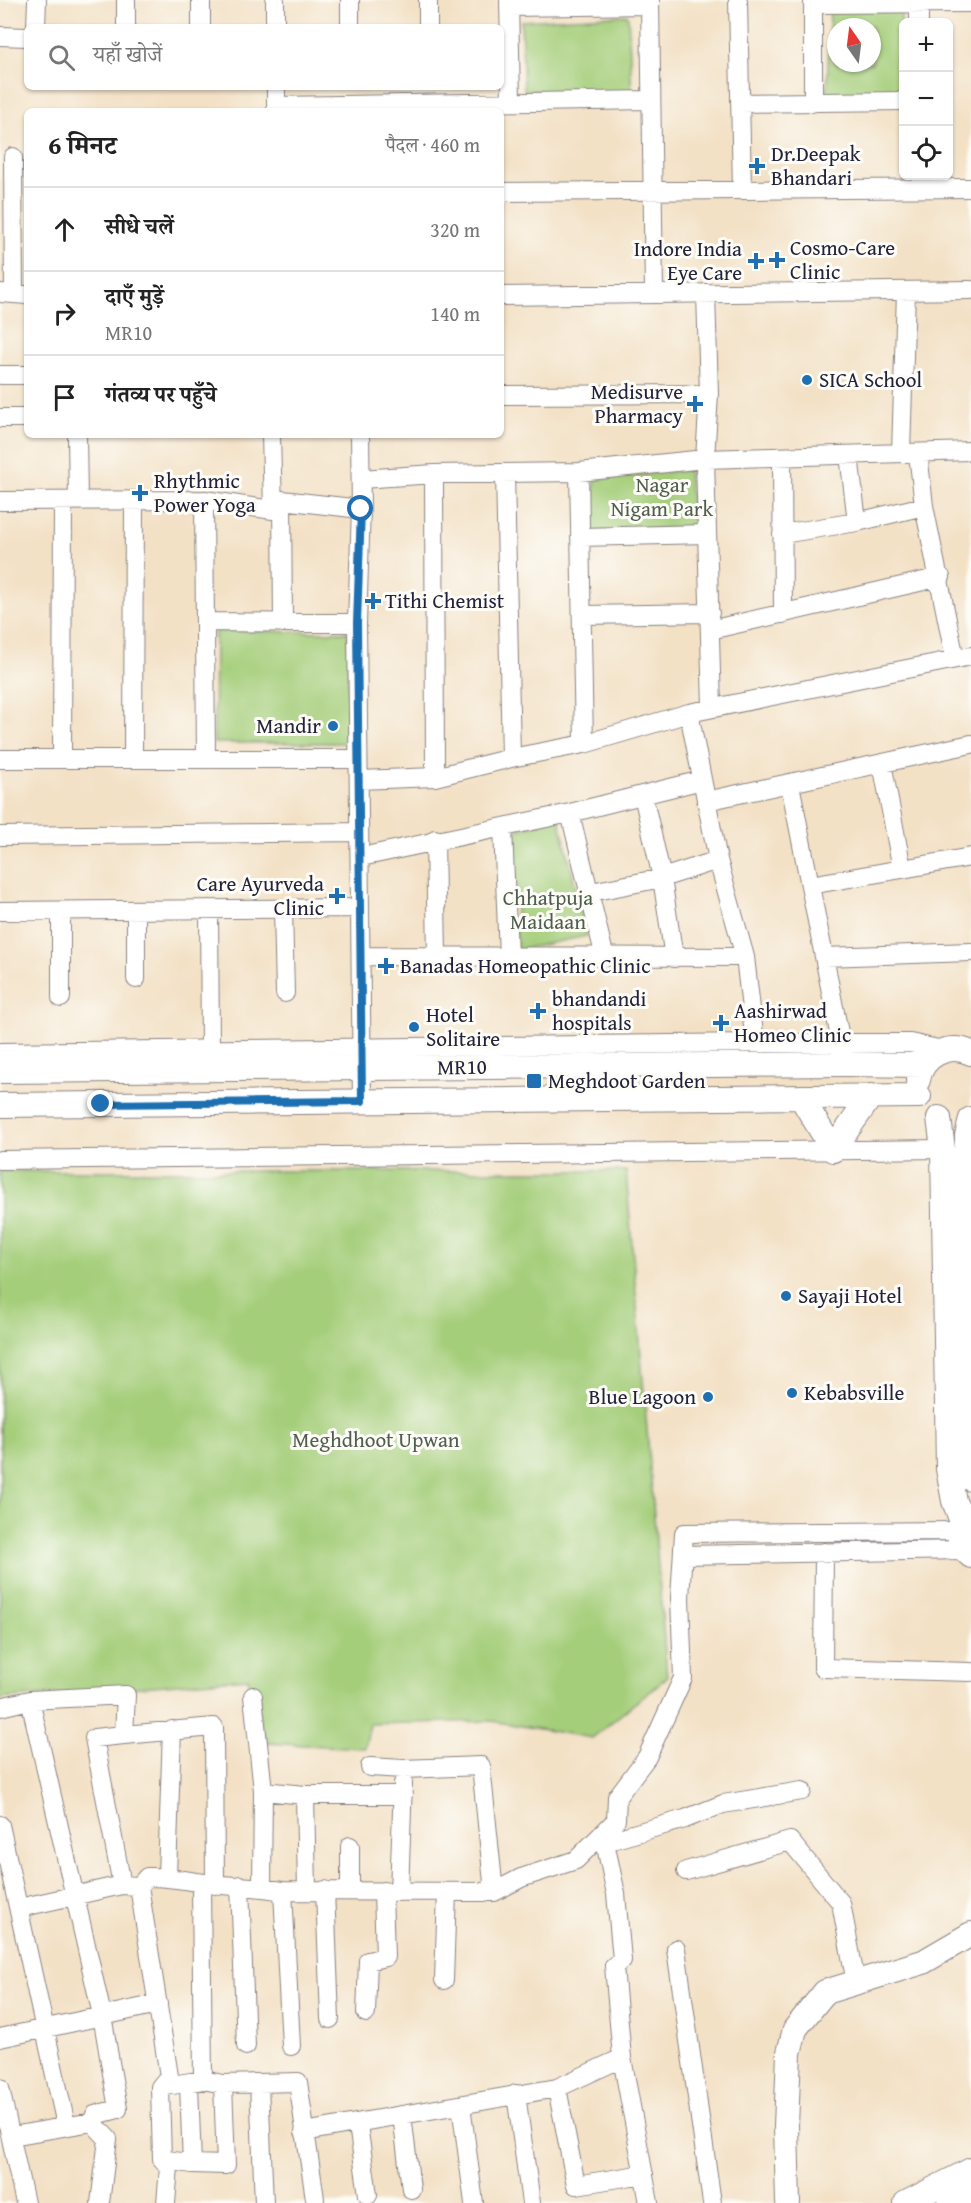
<!DOCTYPE html>
<html lang="hi">
<head>
<meta charset="utf-8">
<style>
  body { margin:0; font-family:"Gentium Book Plus","Noto Serif Devanagari",serif; background:#f6f6f6; color:#222 }
  .controls { position:absolute; right:18px; top:18px; display:grid; overflow:hidden; border-radius:9px; box-shadow:0 2px 4px #0004 }
  .controls button { width:54px; height:54px; display:grid; place-items:center; padding:0; border:0; border-bottom:2px solid #e0e0e0; background:#fff; color:#222; font:30px sans-serif }
  .compass { position:absolute; left:827px; top:18px; width:54px; height:54px; border-radius:50%; background:#fff; box-shadow:0 2px 4px #0004; rotate:346deg }
  .stop { position:absolute; width:18px; height:18px; margin:-14px; border:4px solid #1f6fb2; border-radius:50%; background:#fff }
  .stop.end { background:#1f6fb2; border-color:#fff; box-shadow:0 2px 6px #0008 }
  .list { margin:0; padding:0; list-style:none }
  h2 { display:flex; justify-content:space-between; align-items:center; height:78px; margin:0; padding:0 24px; font-size:26px }
  h2 small { font-size:20px; font-weight:400; color:#767676 }
  .list li { display:grid; grid-template-columns:39px 1fr auto; gap:18px; align-items:center; box-sizing:border-box; height:84px; padding:0 24px; border-top:2px solid #e0e0e0 }
  .list b { display:block; font-size:22px; white-space:nowrap }
  .list p { margin:0; font-size:20px; white-space:nowrap; color:#767676 }
  .list em { font-size:20px; font-style:normal; color:#767676 }
  .icon { flex:none; width:33px; height:33px; fill:none; stroke:currentColor; stroke-width:2; stroke-linecap:round; stroke-linejoin:round }
  .map { position:relative; flex:none; width:971px; height:2203px; overflow:hidden }
  .search { position:absolute; background:#fff; box-shadow:0 2px 4px #0004; left:24px; top:24px; width:480px; height:66px; display:flex; align-items:center; gap:15px; box-sizing:border-box; padding:0 21px; border-radius:9px; color:#767676; font-size:22px }
  .panel { position:absolute; background:#fff; box-shadow:0 2px 4px #0004; left:24px; top:108px; width:480px; height:330px; border-radius:9px }
  .map>svg:first-child { display:block }
</style>
</head>
<body>
<div class="map">
<svg width="971" height="2203" viewBox="0 0 971 2203">
  <rect width="100%" height="100%" fill="#fdfcf7"/>
  <filter id="ink" filterUnits="userSpaceOnUse"><feTurbulence type="fractalNoise" baseFrequency=".0167" numOctaves="2"/><feDisplacementMap in="SourceGraphic" scale="12" xChannelSelector="R" yChannelSelector="G"/><feConvolveMatrix kernelMatrix="1 2 1 2 8 2 1 2 1" color-interpolation-filters="sRGB"/></filter>
  <filter id="wash" filterUnits="userSpaceOnUse"><feTurbulence type="fractalNoise" baseFrequency=".008" numOctaves="4" result="noise"/><feDisplacementMap in="SourceGraphic" scale="24" xChannelSelector="R" yChannelSelector="G"/><feGaussianBlur stdDeviation="1.35" result="paint"/><feColorMatrix in="noise" values="0 0 0 0 0 0 0 0 0 0 0 0 0 0 0 0 0 1.4 0 .05"/><feComposite in="paint" operator="in"/></filter>
  <g filter="url(#wash)">
    <rect width="100%" height="100%" fill="#f3e1c6"/>
    <path fill="#a5ce7a" stroke="#64785a" stroke-width="1.5" fill-rule="evenodd" d="M 830,7 L 901,7 L 903,98 L 827,94 ZM 836,27 L 872,27 L 872,63 L 836,63 Z
      M 628,15 L 632,98 L 524,90 L 521,21 Z
      M 688,470 L 694,527 L 592,532 L 595,479 Z
      M 215,631 L 348,632 L 348,743 L 214,743 Z
      M 559,817 L 587,936 L 517,950 L 514,831 Z
      M 0,1171 L 626,1171 L 667,1677 L 592,1738 L 492,1721 L 370,1724 L 365,1748 L 266,1743 L 248,1678 L 0,1699 Z"/>
  </g>
  <g filter="url(#ink)">
    <g fill="none" stroke-linecap="round" stroke-linejoin="round">
      <defs>
        <path id="minor" d="M 201,0 L 201,27
          M 275,0 L 275,27
          M 350,0 L 350,27
          M 428,0 L 428,27
          M 509,0 L 511,102
          M 650,0 L 654,294
          M 738,0 L 742,190
          M 813,4 L 971,3
          M 509,7 L 650,5
          M 919,22 L 919,3
          M 36,27 L 37,0
          M 126,27 L 126,0
          M 0,36 L 27,37
          M 276,87 L 276,111
          M 740,103 L 904,101
          M 813,103 L 813,0
          M 276,106 L 651,100
          M 13,157 L 14,294
          M 501,192 L 971,188
          M 0,293 L 27,295
          M 706,293 L 709,394 L 705,459 L 712,708
          M 501,296 L 971,290
          M 0,375 L 27,375
          M 501,395 L 709,394
          M 0,418 L 27,418
          M 77,435 L 78,501
          M 271,435 L 273,510
          M 360,435 L 361,509 L 357,623 L 362,1101
          M 901,453 L 906,291
          M 918,453 L 924,506 L 955,659
          M 849,455 L 857,522
          M 782,457 L 783,614
          M 579,472 L 584,744
          M 505,473 L 511,758
          M 434,474 L 435,777
          M 361,479 L 434,474 L 579,472 L 705,459 L 971,451
          M 204,500 L 206,759
          M 282,500 L 283,623
          M 0,501 L 204,500 L 273,510 L 282,500 L 361,509
          M 782,534 L 857,522 L 924,506
          M 580,537 L 707,534
          M 582,615 L 710,613
          M 205,622 L 357,623
          M 710,630 L 941,577
          M 689,713 L 718,860 L 745,957 L 755,1043
          M 0,759 L 358,759
          M 62,759 L 63,501
          M 133,759 L 134,501
          M 882,763 L 902,869
          M 359,780 L 435,777 L 511,758 L 584,744 L 689,713 L 971,656
          M 790,784 L 843,1053
          M 643,795 L 662,878 L 674,958
          M 706,801 L 971,744
          M 570,813 L 605,958
          M 503,827 L 508,957
          M 0,836 L 359,832
          M 435,839 L 437,957
          M 361,857 L 570,813 L 702,780
          M 810,885 L 971,857
          M 591,892 L 662,878 L 718,860
          M 209,909 L 210,1050
          M 283,909 L 285,993
          M 0,911 L 360,908
          M 361,956 L 745,957
          M 824,957 L 971,952
          M 136,979 L 136,910
          M 61,998 L 61,911
          M 0,1052 L 755,1043 L 910,1043 L 943,1050
          M 0,1160 L 943,1149
          M 824,1552 L 823,1668 L 971,1672
          M 683,1555 L 964,1550
          M 253,1696 L 263,1791 L 262,1886
          M 0,1707 L 30,1700 L 126,1695 L 124,1735 L 214,1727 L 215,1885
          M 370,1767 L 403,1769 L 481,1766 L 494,1892
          M 263,1791 L 305,1795 L 403,1795
          M 305,1795 L 307,1890
          M 0,1825 L 66,2125
          M 601,1838 L 605,1842 L 616,1894 L 622,1960 L 614,1966 L 622,2058 L 649,2203
          M 605,1842 L 685,1819 L 723,1804 L 802,1791
          M 686,1871 L 790,1841 L 841,1903 L 856,1983
          M 167,1876 L 172,1730
          M 201,1883 L 203,2080
          M 122,1885 L 94,1738 L 124,1735
          M 240,1885 L 246,2046
          M 139,1886 L 169,2076 L 160,2087 L 162,2159 L 169,2167 L 166,2203
          M 325,1890 L 330,2019
          M 283,1891 L 291,2046
          M 350,1891 L 350,1846
          M 399,1892 L 403,1783
          M 19,1908 L 122,1885 L 139,1886 L 147,1877 C 170,1876 190,1882 213,1884 C 237,1887 259,1886 283,1891 L 494,1892 L 521,1878 L 576,1860 L 616,1820 L 617,1797 L 647,1757 L 683,1678 L 680,1598 L 684,1533 L 959,1531
          M 676,1949 L 712,2203
          M 444,1980 L 447,1892
          M 366,2013 L 368,1961 L 385,1957 L 383,1891
          M 0,2038 L 158,2004
          M 259,2083 L 264,2203
          M 189,2085 L 192,2164
          M 160,2087 L 203,2080 L 223,2084 L 298,2082 L 315,2199
          M 0,2088 L 25,2203
          M 557,2088 L 576,2185 L 644,2174
          M 516,2094 L 531,2203
          M 461,2105 L 474,2203
          M 402,2115 L 411,2189
          M 92,2122 L 108,2139 L 100,2203
          M 358,2125 L 368,2195
          M 304,2132 L 557,2088 L 622,2058
          M 12,2136 L 92,2122 L 95,2115 L 118,2109 L 102,2015 L 30,1700
          M 162,2159 L 192,2164 L 226,2165 L 223,2084"/>
        <path id="major" d="M 0,1071 L 844,1064 L 923,1065
          M 918,1080 C 922,1055 949,1042 971,1053
          M 801,1097 L 833,1150 L 871,1096
          M 0,1105 L 919,1096
          M 939,1118 L 943,1149 L 948,1469 L 954,1501 L 962,1522
          M 971,1119 L 967,1136 L 967,1320 L 971,1479
          M 971,1513 C 955,1524 956,1544 971,1556
          M 788,2203 L 786,2126 L 789,2053 L 795,2029 L 825,1992 L 923,1962 L 971,1934
          M 906,2203 L 971,2170
          M 950,2203 L 971,2193"/>
      </defs>
      <use href="#minor" stroke="#8a8280" stroke-width="20"/>
      <use href="#major" stroke="#8a8280" stroke-width="26"/>
      <use href="#minor" stroke="#fff" stroke-width="18"/>
      <use href="#major" stroke="#fff" stroke-width="24"/>
    </g>
  </g>
  <g fill="none" stroke-linecap="round" stroke-linejoin="round" filter="url(#ink)">
    <path stroke="#1f6fb2" stroke-width="8" d="M 101,1104 L 362,1101 L 357,623 L 361,509"/>
  </g>
  <g fill="#1f6fb2" stroke="#fdfcf7" stroke-width="2">
    <path d="M754 157h6v6h6v6h-6v6h-6v-6h-6v-6h6z"/>
    <path d="M774 251h6v6h6v6h-6v6h-6v-6h-6v-6h6z"/>
    <path d="M753 252h6v6h6v6h-6v6h-6v-6h-6v-6h6z"/>
    <circle cx="807" cy="380" r="6"/>
    <path d="M692 395h6v6h6v6h-6v6h-6v-6h-6v-6h6z"/>
    <path d="M137 484h6v6h6v6h-6v6h-6v-6h-6v-6h6z"/>
    <path d="M370 592h6v6h6v6h-6v6h-6v-6h-6v-6h6z"/>
    <circle cx="333" cy="726" r="6"/>
    <path d="M334 887h6v6h6v6h-6v6h-6v-6h-6v-6h6z"/>
    <path d="M383 957h6v6h6v6h-6v6h-6v-6h-6v-6h6z"/>
    <path d="M535 1002h6v6h6v6h-6v6h-6v-6h-6v-6h6z"/>
    <path d="M718 1014h6v6h6v6h-6v6h-6v-6h-6v-6h6z"/>
    <circle cx="414" cy="1027" r="6"/>
    <rect x="526" y="1073" width="16" height="16" rx="3"/>
    <circle cx="786" cy="1296" r="6"/>
    <circle cx="792" cy="1393" r="6"/>
    <circle cx="708" cy="1397" r="6"/>
  </g>
  <g text-anchor="middle" stroke-width="6" stroke-linejoin="round" paint-order="stroke">
    <g font-size="21" fill="#22223b" stroke="#fdfcf7" text-anchor="start">
      <text x="771" y="161">Dr.Deepak<tspan x="771" dy="24">Bhandari</tspan></text>
      <text x="790" y="255">Cosmo-Care<tspan x="790" dy="24">Clinic</tspan></text>
      <text x="742" y="256" text-anchor="end">Indore India<tspan x="742" dy="24">Eye Care</tspan></text>
      <text x="819" y="387">SICA School</text>
      <text x="683" y="399" text-anchor="end">Medisurve<tspan x="683" dy="24">Pharmacy</tspan></text>
      <text x="154" y="488">Rhythmic<tspan x="154" dy="24">Power Yoga</tspan></text>
      <text x="385" y="608">Tithi Chemist</text>
      <text x="321" y="733" text-anchor="end">Mandir</text>
      <text x="324" y="891" text-anchor="end">Care Ayurveda<tspan x="324" dy="24">Clinic</tspan></text>
      <text x="400" y="973">Banadas Homeopathic Clinic</text>
      <text x="552" y="1006">bhandandi<tspan x="552" dy="24">hospitals</tspan></text>
      <text x="734" y="1018">Aashirwad<tspan x="734" dy="24">Homeo Clinic</tspan></text>
      <text x="426" y="1022">Hotel<tspan x="426" dy="24">Solitaire</tspan></text>
      <text x="548" y="1088">Meghdoot Garden</text>
      <text x="798" y="1303">Sayaji Hotel</text>
      <text x="804" y="1400">Kebabsville</text>
      <text x="696" y="1404" text-anchor="end">Blue Lagoon</text>
    </g>
    <g font-size="21" fill="#505e51" stroke="#fdfcf7">
      <text x="662" y="492">Nagar<tspan x="662" dy="24">Nigam Park</tspan></text>
      <text x="548" y="905">Chhatpuja<tspan x="548" dy="24">Maidaan</tspan></text>
      <text x="376" y="1447">Meghdhoot Upwan</text>
    </g>
    <g font-size="21" fill="#22223b" stroke="#fdfcf7">
      <text transform="translate(462 1067) rotate(-1)" y="7">MR10</text>
    </g>
  </g>
</svg>
<div class="controls">
<button>+</button>
<button>−</button>
<button><svg class="icon" aria-label="locate" viewBox="0 0 24 24"><circle cx="12" cy="12" r="6"/><path d="M12 2v4M12 18v4M2 12h4M18 12h4"/></svg></button>
</div>
<svg class="compass" viewBox="-18 -18 36 36"><path d="M0-13l5 13h-10z" fill="#e53935"/><path d="M0 13l5-13h-10z" fill="#767676"/></svg>
<div class="stop" style="left:361px;top:509px"></div>
<div class="stop end" style="left:101px;top:1104px"></div>
<div class="search"><svg class="icon" aria-label="search" viewBox="0 0 24 24"><circle cx="10" cy="10" r="6"/><path d="M15 15l6 6"/></svg>यहाँ खोजें</div>
<section class="panel">
<h2>6 मिनट<small>पैदल · 460 m</small></h2>
<ul class="list">
<li><svg class="icon" aria-label="ahead" viewBox="0 0 24 24"><path d="M12 20V5M6 11l6-6 6 6"/></svg><div><b>सीधे चलें</b></div><em>320 m</em></li>
<li><svg class="icon" aria-label="right" viewBox="0 0 24 24"><path d="M7 20v-9h11M14 6l5 5-5 5"/></svg><div><b>दाएँ मुड़ें</b><p>MR10</p></div><em>140 m</em></li>
<li><svg class="icon" aria-label="arrive" viewBox="0 0 24 24"><path d="M6 21V4h12l-3 4 3 4H6"/></svg><div><b>गंतव्य पर पहुँचे</b></div></li>
</ul>
</section>
</div>
</body>
</html>
